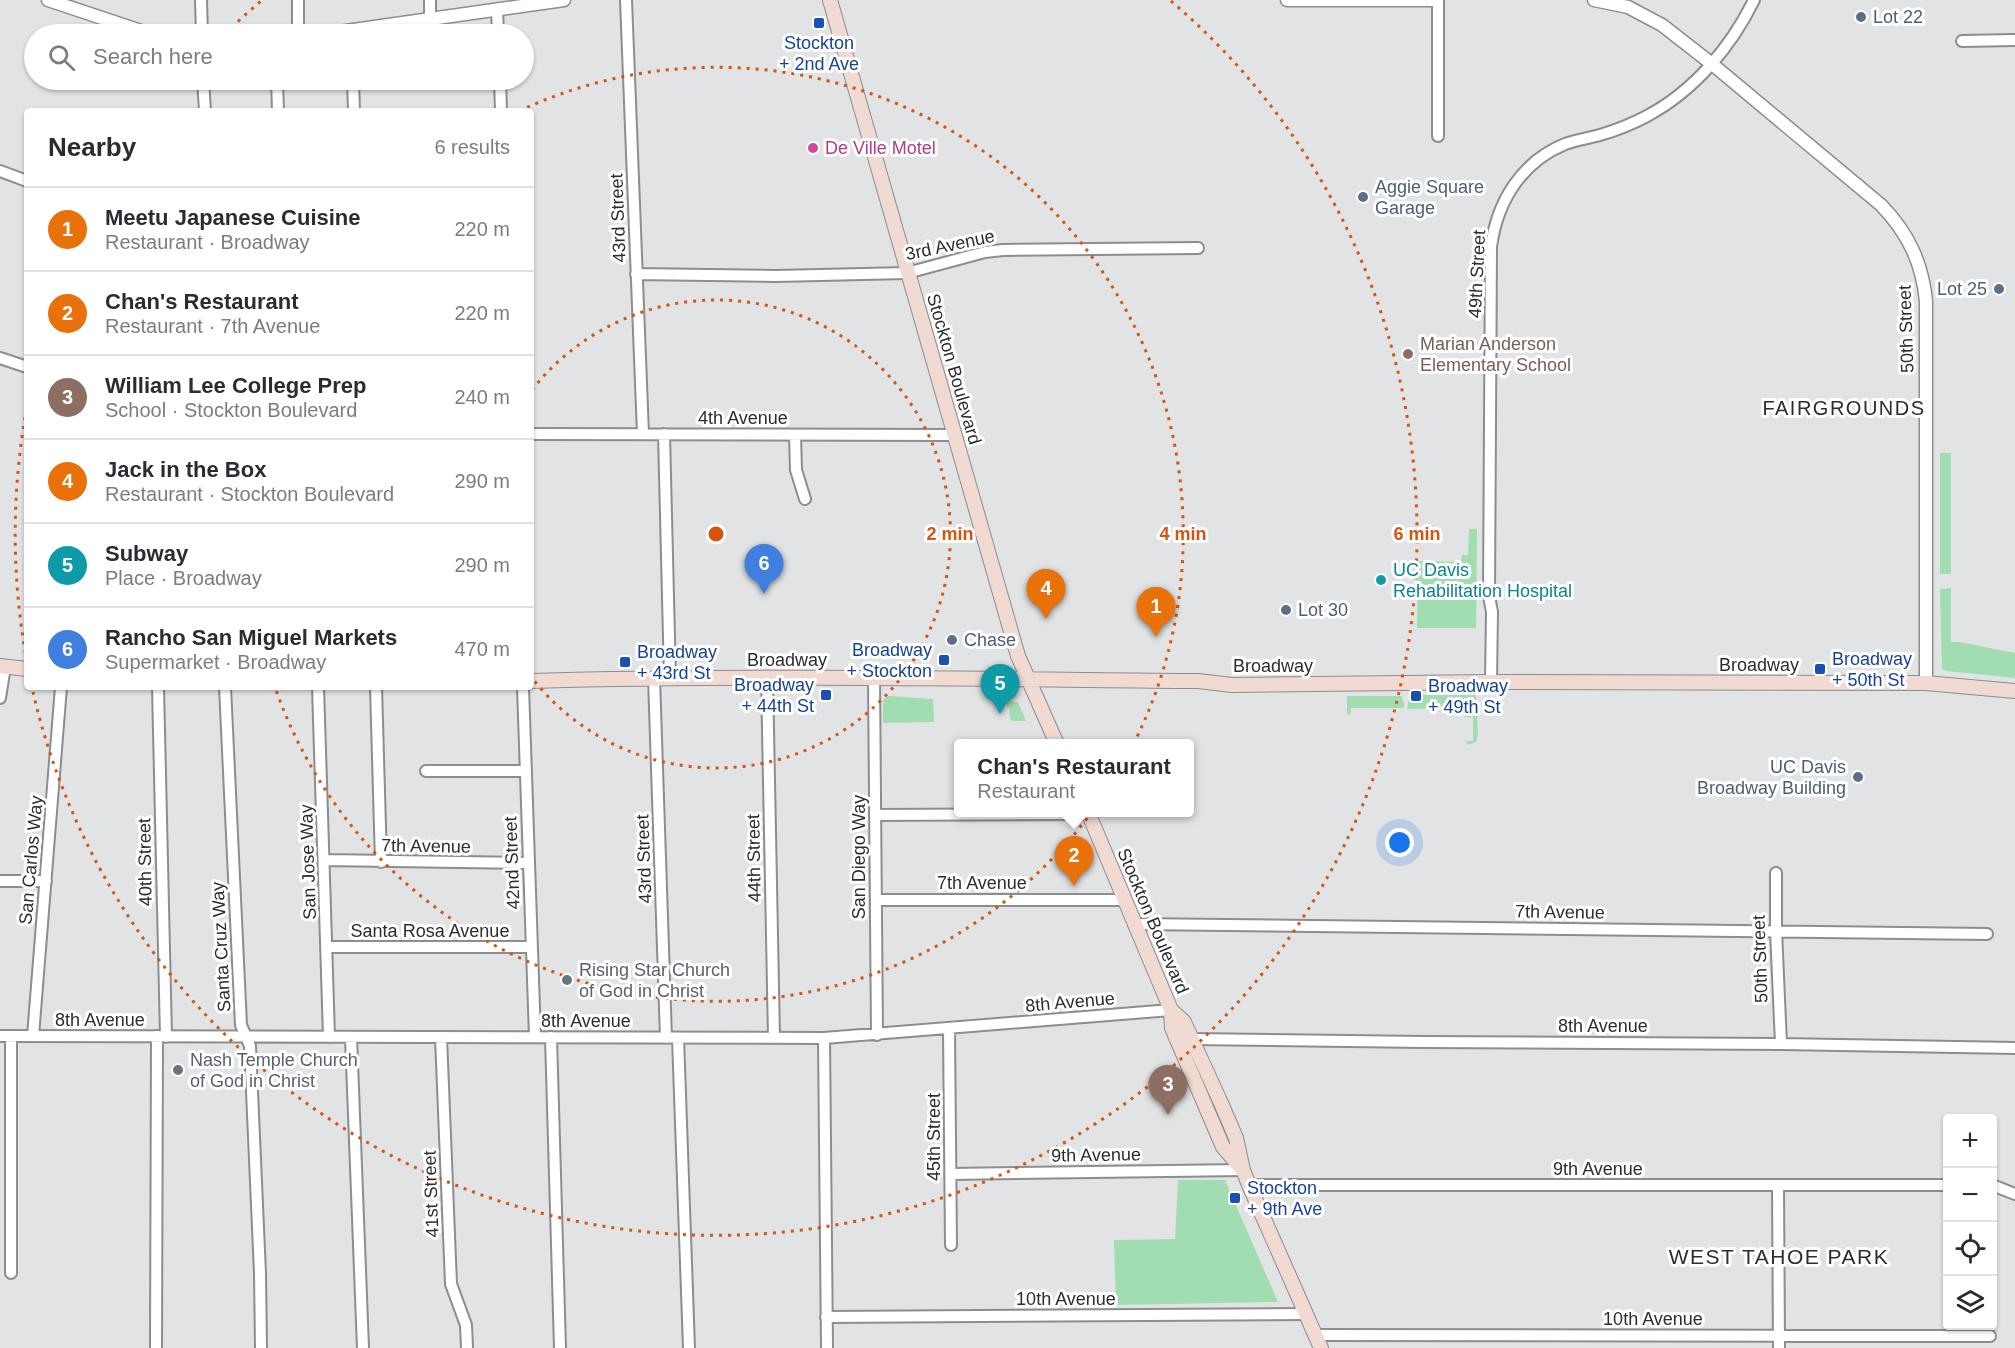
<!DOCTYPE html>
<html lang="en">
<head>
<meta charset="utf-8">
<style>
  body { margin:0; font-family:Arial,sans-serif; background:#f2f2f3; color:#2b2b33 }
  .controls { position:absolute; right:18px; bottom:18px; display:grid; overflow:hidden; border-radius:6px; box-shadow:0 2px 4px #0004 }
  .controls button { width:54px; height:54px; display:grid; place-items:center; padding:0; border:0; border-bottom:2px solid #e1e1e2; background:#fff; color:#2b2b33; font:30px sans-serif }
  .you { position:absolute; left:1400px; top:843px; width:21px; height:21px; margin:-15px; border:4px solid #fff; border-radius:50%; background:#1a73e8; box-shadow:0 0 0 9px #1a73e833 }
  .badge { display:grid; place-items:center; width:39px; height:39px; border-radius:50%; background:#1a73e8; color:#fff; font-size:20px; font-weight:700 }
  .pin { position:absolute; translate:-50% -50px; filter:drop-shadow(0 2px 3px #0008) }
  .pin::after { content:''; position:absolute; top:32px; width:21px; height:18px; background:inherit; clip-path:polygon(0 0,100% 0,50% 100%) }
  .popup { position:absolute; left:954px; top:739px; width:240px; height:78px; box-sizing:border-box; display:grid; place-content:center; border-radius:6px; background:#fff; filter:drop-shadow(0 2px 4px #0005); font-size:20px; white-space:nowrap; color:#7c7c81 }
  .popup b { font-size:22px; color:#2b2b33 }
  .popup::after { content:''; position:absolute; left:50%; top:100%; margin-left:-12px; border:12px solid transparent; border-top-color:#fff }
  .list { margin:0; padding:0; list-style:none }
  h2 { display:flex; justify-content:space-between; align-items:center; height:78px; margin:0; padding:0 24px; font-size:26px }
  h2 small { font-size:20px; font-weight:400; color:#7c7c81 }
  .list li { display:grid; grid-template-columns:39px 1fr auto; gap:18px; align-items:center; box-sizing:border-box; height:84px; padding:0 24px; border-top:2px solid #e1e1e2 }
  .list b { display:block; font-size:22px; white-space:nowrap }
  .list p { margin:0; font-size:20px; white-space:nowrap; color:#7c7c81 }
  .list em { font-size:20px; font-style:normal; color:#7c7c81 }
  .icon { flex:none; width:33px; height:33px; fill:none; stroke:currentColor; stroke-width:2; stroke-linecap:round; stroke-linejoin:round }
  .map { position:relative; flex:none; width:2015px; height:1348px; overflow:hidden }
  .search { position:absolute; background:#fff; box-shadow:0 2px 4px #0004; left:24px; top:24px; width:510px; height:66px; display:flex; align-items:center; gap:15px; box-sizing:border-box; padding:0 21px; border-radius:33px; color:#7c7c81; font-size:22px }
  .panel { position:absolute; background:#fff; box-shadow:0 2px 4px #0004; left:24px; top:108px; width:510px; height:582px; border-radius:6px }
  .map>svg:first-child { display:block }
</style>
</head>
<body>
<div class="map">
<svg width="2015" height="1348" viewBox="0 0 2015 1348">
  <rect width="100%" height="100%" fill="#e2e3e4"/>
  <path fill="#a2ddb1" d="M 1940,453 L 1951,453 L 1951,574 L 1940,574 Z
    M 1469,529 L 1477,529 L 1476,628 L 1417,628 L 1418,561 L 1461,562 L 1462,555 L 1468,555 Z
    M 1951,588 L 1951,642 L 1960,642 L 2015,653 L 2015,678 L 1947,671 L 1942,669 L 1940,589 Z
    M 1410,695 L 1476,695 L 1478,734 L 1476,742 L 1468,745 L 1466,741 L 1473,741 L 1473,717 L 1465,717 L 1464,708 L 1407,709 Z
    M 888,696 L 933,699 L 934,722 L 883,723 L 883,700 Z
    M 1347,696 L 1402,696 L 1402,700 L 1404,701 L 1404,708 L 1351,708 L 1350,716 L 1347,713 Z
    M 1003,700 L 1018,702 L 1026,721 L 1012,721 L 1010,719 L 1009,707 L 1007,707 L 1007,704 L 1003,704 Z
    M 1178,1180 L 1225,1180 L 1278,1302 L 1116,1305 L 1114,1240 L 1175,1239 Z"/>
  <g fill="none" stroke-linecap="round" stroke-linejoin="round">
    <defs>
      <path id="minor" d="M 201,0 L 202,34
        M 298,0 L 298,34
        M 430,0 L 430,19
        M 626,0 L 643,434
        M 497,10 L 498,34
        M 1962,41 L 2015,40
        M 203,80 L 205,111
        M 277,80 L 278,111
        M 353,80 L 354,111
        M 500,80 L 501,111
        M 1438,136 L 1438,0
        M 0,171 L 27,181
        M 636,274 L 776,276 L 907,273 L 985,252 L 1003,250 L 1198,248
        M 0,358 L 27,367
        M 531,434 L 955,435
        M 664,434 L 670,678
        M 795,435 L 796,470 L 805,499
        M 654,678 L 666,1038
        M 767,678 L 774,1038
        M 874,678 L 877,1035
        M 1491,682 L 1492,612 L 1489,596 L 1491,247 C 1497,202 1521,162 1565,144 C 1576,140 1589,138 1600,135 C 1617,130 1632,124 1647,116 C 1694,91 1731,47 1754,0
        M 158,687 L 166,1037
        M 225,687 L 241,1025 L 250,1046 L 260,1273 L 261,1348
        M 318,687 L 329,1037
        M 376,687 L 381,862
        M 523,687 L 535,1037
        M 0,698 L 5,667
        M 426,771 L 525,771
        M 875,815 L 1089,814
        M 324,860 L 528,863
        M 1776,873 L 1776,930 L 1781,1044
        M 0,881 L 46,881
        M 876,900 L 1124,900
        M 1134,924 L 1987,934
        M 327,947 L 532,947
        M 949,1029 L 951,1245
        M 0,1036 L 824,1038 L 1171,1010
        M 11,1036 L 11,1273
        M 33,1036 L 61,687
        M 351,1037 L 363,1348
        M 441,1037 L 451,1284 L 466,1325 L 467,1348
        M 551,1037 L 560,1348
        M 678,1038 L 689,1348
        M 824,1038 L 827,1348
        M 1190,1039 L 1424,1042 L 1781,1044 L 2015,1048
        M 950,1174 L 1243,1170
        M 1249,1185 L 1948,1185
        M 1778,1185 L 1779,1348
        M 1992,1185 L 2015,1194
        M 826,1317 L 1306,1314
        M 1315,1335 L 1990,1336
        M 156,1348 L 157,1036"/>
      <path id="tertiary" d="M 48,0 L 150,34
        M 1287,0 L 1436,0
        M 1594,0 L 1628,7 L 1662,25 L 1712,64 L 1881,205 C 1908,233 1922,262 1926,301 L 1926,683
        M 325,34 L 564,0"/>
      <path id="secondary" d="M 830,0 L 1018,656 L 1057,744
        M 0,666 L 27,669
        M 531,681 C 753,675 975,679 1198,681 L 1232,685 L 1491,682 L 1926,683 L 2015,691
        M 1088,812 L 1171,1010 L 1172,1028 L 1223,1147 L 1243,1170
        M 1171,1010 L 1184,1022 L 1221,1103 L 1236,1138 L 1243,1170 L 1249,1185 L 1321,1348"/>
    </defs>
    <use href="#minor" stroke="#8c8d8e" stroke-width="14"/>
    <use href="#tertiary" stroke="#8c8d8e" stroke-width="15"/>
    <use href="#secondary" stroke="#8c8d8e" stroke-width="16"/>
    <use href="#minor" stroke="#fff" stroke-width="10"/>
    <use href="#tertiary" stroke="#fff" stroke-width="12"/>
    <use href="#secondary" stroke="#f0dad2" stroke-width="14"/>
  </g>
  <g fill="none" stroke="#d5550f" stroke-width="3" stroke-dasharray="3 6">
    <path d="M532 390A234 234 0 1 1 532 678"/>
    <path d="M519 111A467 467 0 1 1 276 690"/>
    <path d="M27 662A701 701 0 0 1 27 406M225 34A701 701 0 0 1 261 1M1171 1A701 701 0 1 1 33 692"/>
  </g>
  <g fill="#5c6f8a" stroke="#fff" stroke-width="2">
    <circle cx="1861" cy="17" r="6"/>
    <circle cx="1363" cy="197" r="6"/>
    <circle cx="1999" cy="289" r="6"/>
    <circle cx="1286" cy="610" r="6"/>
    <circle cx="952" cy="640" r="6"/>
    <circle cx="1858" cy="777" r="6"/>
  </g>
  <g fill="#1a4fb4" stroke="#fff" stroke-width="2">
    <rect x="813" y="17" width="12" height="12" rx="3"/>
    <rect x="938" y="654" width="12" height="12" rx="3"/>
    <rect x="619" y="656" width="12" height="12" rx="3"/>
    <rect x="1814" y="663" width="12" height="12" rx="3"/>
    <rect x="820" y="689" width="12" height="12" rx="3"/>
    <rect x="1410" y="690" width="12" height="12" rx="3"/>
    <rect x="1229" y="1192" width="12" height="12" rx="3"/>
  </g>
  <circle fill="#d1479c" stroke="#fff" stroke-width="2" cx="813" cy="148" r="6"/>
  <circle fill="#8d6e63" stroke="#fff" stroke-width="2" cx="1408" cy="354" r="6"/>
  <circle fill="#0f9aa8" stroke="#fff" stroke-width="2" cx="1381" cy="580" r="6"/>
  <g fill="#6b7280" stroke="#fff" stroke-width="2">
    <circle cx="567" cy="980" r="6"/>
    <circle cx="178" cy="1070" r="6"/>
  </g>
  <g text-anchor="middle" stroke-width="6" stroke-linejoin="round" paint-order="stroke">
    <g font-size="18" fill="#4e5e75" stroke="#fff" text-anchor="start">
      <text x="1873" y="23">Lot 22</text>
      <text x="1375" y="193">Aggie Square<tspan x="1375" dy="21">Garage</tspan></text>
      <text x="1987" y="295" text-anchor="end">Lot 25</text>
      <text x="1298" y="616">Lot 30</text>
      <text x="964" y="646">Chase</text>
      <text x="1846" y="773" text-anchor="end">UC Davis<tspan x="1846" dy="21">Broadway Building</tspan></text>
    </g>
    <g font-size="18" fill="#164399" stroke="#fff" text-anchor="start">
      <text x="819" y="49" text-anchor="middle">Stockton<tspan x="819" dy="21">+ 2nd Ave</tspan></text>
      <text x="932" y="656" text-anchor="end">Broadway<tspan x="932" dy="21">+ Stockton</tspan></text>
      <text x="637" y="658">Broadway<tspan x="637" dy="21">+ 43rd St</tspan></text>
      <text x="1832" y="665">Broadway<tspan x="1832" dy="21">+ 50th St</tspan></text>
      <text x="814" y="691" text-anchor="end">Broadway<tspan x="814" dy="21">+ 44th St</tspan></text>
      <text x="1428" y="692">Broadway<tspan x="1428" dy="21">+ 49th St</tspan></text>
      <text x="1247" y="1194">Stockton<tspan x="1247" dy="21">+ 9th Ave</tspan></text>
    </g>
    <g font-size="18" fill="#b23c85" stroke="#fff" text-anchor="start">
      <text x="825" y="154">De Ville Motel</text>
    </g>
    <g font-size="18" fill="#2c2d2d" stroke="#fff">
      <text transform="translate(618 218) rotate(-92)" y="6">43rd Street</text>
      <text transform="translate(950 245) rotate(-12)" y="6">3rd Avenue</text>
      <text transform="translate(1477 274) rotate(-87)" y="6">49th Street</text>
      <text transform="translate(1906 329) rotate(-92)" y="6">50th Street</text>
      <text transform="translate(954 369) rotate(74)" y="6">Stockton Boulevard</text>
      <text x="743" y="424">4th Avenue</text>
      <text x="787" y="666">Broadway</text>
      <text x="1759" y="671">Broadway</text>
      <text x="1273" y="672">Broadway</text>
      <text transform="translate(426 846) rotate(1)" y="6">7th Avenue</text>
      <text transform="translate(859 857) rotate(-90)" y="6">San Diego Way</text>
      <text transform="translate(754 858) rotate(-91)" y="6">44th Street</text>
      <text transform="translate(644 859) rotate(-92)" y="6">43rd Street</text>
      <text transform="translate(31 860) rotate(-85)" y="6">San Carlos Way</text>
      <text transform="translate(145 862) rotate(-91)" y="6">40th Street</text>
      <text transform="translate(308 862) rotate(-92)" y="6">San Jose Way</text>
      <text transform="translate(512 863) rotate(-92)" y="6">42nd Street</text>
      <text x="982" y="889">7th Avenue</text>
      <text transform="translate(1560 912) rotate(1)" y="6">7th Avenue</text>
      <text transform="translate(1153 921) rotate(67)" y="6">Stockton Boulevard</text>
      <text x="430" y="937">Santa Rosa Avenue</text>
      <text transform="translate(221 947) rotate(-93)" y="6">Santa Cruz Way</text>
      <text transform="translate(1760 959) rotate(-92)" y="6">50th Street</text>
      <text transform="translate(1070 1002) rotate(-5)" y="6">8th Avenue</text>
      <text x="100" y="1026">8th Avenue</text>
      <text x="586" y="1027">8th Avenue</text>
      <text x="1603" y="1032">8th Avenue</text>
      <text transform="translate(934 1137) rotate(-90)" y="6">45th Street</text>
      <text transform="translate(1096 1155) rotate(-1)" y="6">9th Avenue</text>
      <text x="1598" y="1175">9th Avenue</text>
      <text transform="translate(431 1194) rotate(-92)" y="6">41st Street</text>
      <text x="1066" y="1305">10th Avenue</text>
      <text x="1653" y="1325">10th Avenue</text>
    </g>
    <g font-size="18" fill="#785e54" stroke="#fff" text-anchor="start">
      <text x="1420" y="350">Marian Anderson<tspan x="1420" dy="21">Elementary School</tspan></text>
    </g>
    <g font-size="18" fill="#0d838f" stroke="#fff" text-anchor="start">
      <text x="1393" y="576">UC Davis<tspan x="1393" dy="21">Rehabilitation Hospital</tspan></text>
    </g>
    <g font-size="18" fill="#5b616d" stroke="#fff" text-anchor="start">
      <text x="579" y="976">Rising Star Church<tspan x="579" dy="21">of God in Christ</tspan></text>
      <text x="190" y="1066">Nash Temple Church<tspan x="190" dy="21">of God in Christ</tspan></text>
    </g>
    <g font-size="20" letter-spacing="1.5" fill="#2c2d2e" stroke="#fff">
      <text x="1844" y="415">FAIRGROUNDS</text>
    </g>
    <g font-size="21" letter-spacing="1.5" fill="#2c2d2e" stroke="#fff">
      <text x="1779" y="1264">WEST TAHOE PARK</text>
    </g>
  </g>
  <circle cx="716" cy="534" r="9" fill="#d5550f" stroke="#fff" stroke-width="3"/>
  <g font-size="18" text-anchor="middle" font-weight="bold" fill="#d5550f" stroke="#fff" stroke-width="6" stroke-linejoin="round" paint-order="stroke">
    <text x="950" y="540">2 min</text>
    <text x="1183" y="540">4 min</text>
    <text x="1417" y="540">6 min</text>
  </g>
</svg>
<div class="controls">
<button>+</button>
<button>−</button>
<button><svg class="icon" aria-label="locate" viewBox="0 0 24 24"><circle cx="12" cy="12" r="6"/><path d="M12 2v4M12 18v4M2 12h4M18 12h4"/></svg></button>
<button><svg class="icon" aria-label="layers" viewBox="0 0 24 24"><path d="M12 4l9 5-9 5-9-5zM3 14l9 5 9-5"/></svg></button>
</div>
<div class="you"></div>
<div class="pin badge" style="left:1156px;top:637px;background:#e8710a">1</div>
<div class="pin badge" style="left:1074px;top:886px;background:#e8710a">2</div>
<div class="popup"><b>Chan's Restaurant</b>Restaurant</div>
<div class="pin badge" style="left:1168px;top:1115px;background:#8d6e63">3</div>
<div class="pin badge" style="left:1046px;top:619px;background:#e8710a">4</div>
<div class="pin badge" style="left:1000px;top:714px;background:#0f9aa8">5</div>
<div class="pin badge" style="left:764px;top:594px;background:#3f7fe0">6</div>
<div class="search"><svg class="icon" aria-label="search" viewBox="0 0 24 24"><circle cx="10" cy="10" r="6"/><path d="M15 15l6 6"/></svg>Search here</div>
<section class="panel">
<h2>Nearby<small>6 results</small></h2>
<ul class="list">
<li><span class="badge" style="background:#e8710a">1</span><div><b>Meetu Japanese Cuisine</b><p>Restaurant · Broadway</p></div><em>220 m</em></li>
<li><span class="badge" style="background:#e8710a">2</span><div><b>Chan's Restaurant</b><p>Restaurant · 7th Avenue</p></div><em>220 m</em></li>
<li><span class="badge" style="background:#8d6e63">3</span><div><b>William Lee College Prep</b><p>School · Stockton Boulevard</p></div><em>240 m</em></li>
<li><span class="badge" style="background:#e8710a">4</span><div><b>Jack in the Box</b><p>Restaurant · Stockton Boulevard</p></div><em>290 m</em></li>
<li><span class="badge" style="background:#0f9aa8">5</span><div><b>Subway</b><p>Place · Broadway</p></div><em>290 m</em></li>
<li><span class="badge" style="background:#3f7fe0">6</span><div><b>Rancho San Miguel Markets</b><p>Supermarket · Broadway</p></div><em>470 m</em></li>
</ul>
</section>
</div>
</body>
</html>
